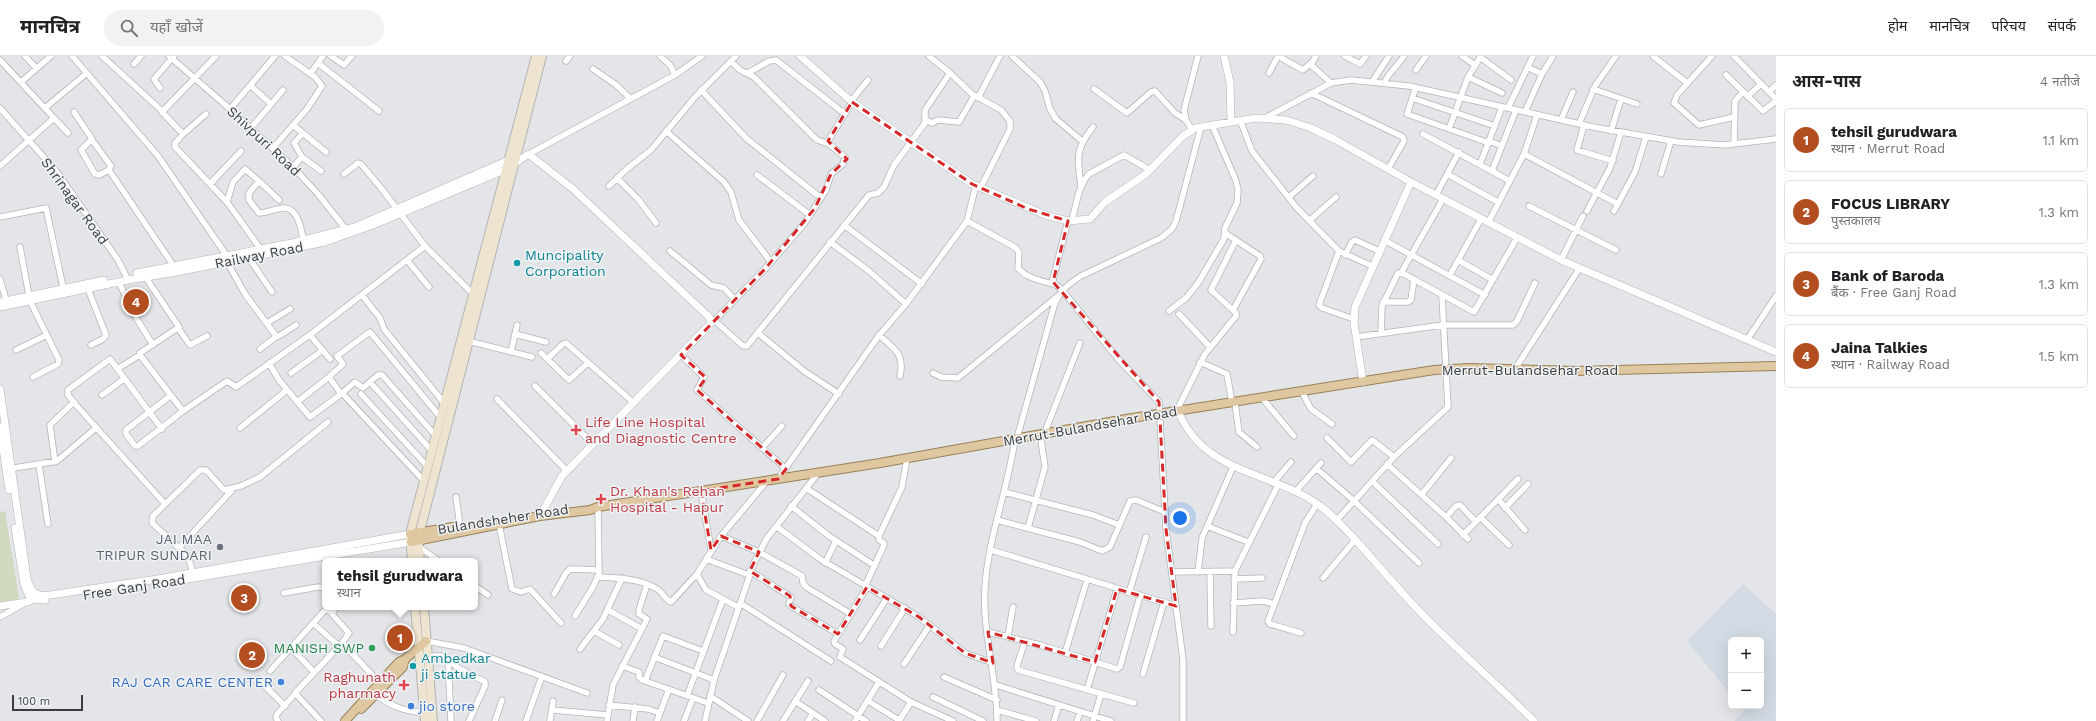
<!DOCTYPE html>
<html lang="hi">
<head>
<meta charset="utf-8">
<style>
  body { margin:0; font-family:"Work Sans","Noto Sans Devanagari",sans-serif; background:#f2f2f2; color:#202124 }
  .controls { position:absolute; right:12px; bottom:12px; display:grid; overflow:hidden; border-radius:6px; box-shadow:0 4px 16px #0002 }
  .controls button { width:36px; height:36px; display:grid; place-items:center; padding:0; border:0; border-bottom:1px solid #e0e0e0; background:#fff; color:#202124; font:20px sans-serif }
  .scale { position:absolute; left:12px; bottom:10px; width:71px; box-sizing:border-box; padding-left:4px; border:2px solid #3c3d3e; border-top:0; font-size:11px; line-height:14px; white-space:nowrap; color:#3c3d3e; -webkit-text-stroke:3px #f0f3f6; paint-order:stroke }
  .you { position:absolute; left:1180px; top:462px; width:14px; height:14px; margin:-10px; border:3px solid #fff; border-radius:50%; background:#1a73e8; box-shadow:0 0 0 6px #1a73e833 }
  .badge { display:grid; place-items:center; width:26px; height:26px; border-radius:50%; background:#b34e20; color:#fff; font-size:13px; font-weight:700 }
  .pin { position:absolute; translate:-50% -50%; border:2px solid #fff; box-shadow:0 1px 4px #0006 }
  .popup { position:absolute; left:322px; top:502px; width:156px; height:52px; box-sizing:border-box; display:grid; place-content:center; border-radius:6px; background:#fff; filter:drop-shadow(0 1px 3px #0005); font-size:13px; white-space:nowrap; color:#757577 }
  .popup b { font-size:15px; color:#202124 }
  .popup::after { content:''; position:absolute; left:50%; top:100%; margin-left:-8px; border:8px solid transparent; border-top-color:#fff }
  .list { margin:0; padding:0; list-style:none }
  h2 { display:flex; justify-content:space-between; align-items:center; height:52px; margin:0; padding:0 16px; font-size:17px }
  h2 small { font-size:13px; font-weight:400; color:#757577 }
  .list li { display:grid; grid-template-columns:26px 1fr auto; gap:12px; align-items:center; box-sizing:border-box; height:64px; margin:0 8px 8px; padding:0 8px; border:1px solid #e0e0e0; border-radius:6px }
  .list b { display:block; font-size:15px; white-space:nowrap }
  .list p { margin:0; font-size:13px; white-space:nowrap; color:#757577 }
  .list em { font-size:13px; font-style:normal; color:#757577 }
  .icon { flex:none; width:22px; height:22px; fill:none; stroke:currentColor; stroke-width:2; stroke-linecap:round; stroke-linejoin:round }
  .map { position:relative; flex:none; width:1776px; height:665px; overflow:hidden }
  header { display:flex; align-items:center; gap:24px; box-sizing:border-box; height:56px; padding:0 20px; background:#fff; border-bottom:1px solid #e0e0e0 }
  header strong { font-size:19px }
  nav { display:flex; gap:22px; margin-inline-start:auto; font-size:14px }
  .search { width:280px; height:36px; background:#f2f2f2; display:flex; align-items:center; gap:10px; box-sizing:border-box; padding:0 14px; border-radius:22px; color:#757577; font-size:15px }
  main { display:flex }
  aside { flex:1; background:#fff }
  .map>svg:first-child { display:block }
</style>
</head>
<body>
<header>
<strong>मानचित्र</strong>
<div class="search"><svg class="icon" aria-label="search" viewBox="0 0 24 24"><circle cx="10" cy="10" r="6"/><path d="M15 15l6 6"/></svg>यहाँ खोजें</div>
<nav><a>होम</a><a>मानचित्र</a><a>परिचय</a><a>संपर्क</a></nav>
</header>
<main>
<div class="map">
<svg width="1776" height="665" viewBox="0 0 1776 665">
  <rect width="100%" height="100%" fill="#e3e5e8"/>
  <path fill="#d2dae3" d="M 1743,528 L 1776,558 L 1776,665 L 1734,665 L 1744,655 L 1740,650 L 1761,650 L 1761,584 L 1731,584 L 1731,639 L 1687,585 Z"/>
  <path fill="#cfdabe" d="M 5,455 L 19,543 L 0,546 L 0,456 Z"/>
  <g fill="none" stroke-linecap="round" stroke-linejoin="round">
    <defs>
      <path id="minor" d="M 25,0 L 36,12
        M 72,0 L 158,100 L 229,203
        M 102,0 L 162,55
        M 169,0 L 222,46 L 292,110 L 318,138 L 348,176
        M 216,0 L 162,56 L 183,78 L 175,87 L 175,91 L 227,146 L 262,195
        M 331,0 L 344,9 L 352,0
        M 660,0 L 670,9 L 675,19
        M 929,0 L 950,17 L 972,38 L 1001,54 L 1010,65 L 1010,73 L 981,131
        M 1012,0 L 1040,26 L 1045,35 L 1050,53 L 1056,63 L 1082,85
        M 1278,0 L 1303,14 L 1311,7
        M 1316,0 L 1311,9 L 1331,27
        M 1345,0 L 1360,8 L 1366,0
        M 1462,0 L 1475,9
        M 1653,0 L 1687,27
        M 1712,0 L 1677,39 L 1674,47 L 1699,69 L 1734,61
        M 1734,0 L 1776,43
        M 1480,1 L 1511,24
        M 0,4 L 54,62 L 0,110
        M 566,5 L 570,0
        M 731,5 L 740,14 L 754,21 L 817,84 L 829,88
        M 318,7 L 379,55
        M 134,8 L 141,0
        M 1527,11 L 1542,18
        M 593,13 L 615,28 L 631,43
        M 1416,14 L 1426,0
        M 748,17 L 769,5 L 776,4 L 845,58
        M 1269,17 L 1278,0
        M 310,18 L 323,0
        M 1726,19 L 1763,55 L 1776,45
        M 1468,21 L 1502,37
        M 21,26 L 51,0
        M 1372,26 L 1389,0
        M 1385,26 C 1386,20 1400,7 1404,0
        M 251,30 L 271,48
        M 1416,31 L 1407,58 L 1489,87
        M 160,32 L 154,23 L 174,0
        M 1094,33 L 1127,57 L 1151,36 L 1155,35 L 1175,57 L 1186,64
        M 1593,33 L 1637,48
        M 701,34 L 746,82 L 821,142
        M 1769,36 L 1776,29
        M 1311,37 L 1403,81 L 1404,85 L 1388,113
        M 1748,40 L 1761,28
        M 978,42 L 1000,0
        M 1412,42 L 1495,70
        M 851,45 L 868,24
        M 0,52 L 57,116 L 118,204 L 128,224
        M 45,52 L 87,17
        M 1508,52 L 1533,0
        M 230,53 L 275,0
        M 74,56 L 92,83 L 81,94 L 95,118 L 99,119 L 109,114 L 175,212
        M 1525,56 L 1542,18 L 1553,0
        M 54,62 L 68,77
        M 1265,62 L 1331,27 L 1351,24 L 1409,30 L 1593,71 L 1678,86 L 1725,89 L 1776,83
        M 926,64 L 932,67 L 938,64 L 959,66 L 974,40
        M 1240,64 L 1252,95 L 1296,151 L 1339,195 L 1372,210
        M 1561,64 L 1573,36
        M 1579,68 L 1595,30 L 1616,0
        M 293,69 L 326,96
        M 1584,69 L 1577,94 L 1613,105
        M 251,72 L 283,34
        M 1449,73 L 1468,21 L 1481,0
        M 1192,74 L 1186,64 L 1184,54 L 1198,0
        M 666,75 L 724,126 L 731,136 L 739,164 L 771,206
        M 1611,75 L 1621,43
        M 1423,78 L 1510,125
        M 182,79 L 206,58
        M 92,84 L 111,110 L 109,113
        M 1489,85 L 1502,90
        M 1734,88 L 1735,45 L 1743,36
        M 273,92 L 307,53 L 322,30 L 315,21 L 285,0
        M 1524,98 L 1618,148
        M 527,99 L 675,19 L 702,0
        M 302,101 L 321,115
        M 1480,108 L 1502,51
        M 293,111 L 302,101 L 294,87 L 303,77
        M 1492,115 L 1516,54
        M 344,118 L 358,107 L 361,108 L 381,132 L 425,190 L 473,238
        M 1447,118 L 1498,146
        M 1661,118 L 1671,85
        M 757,119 L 810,159
        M 617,122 L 638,143 L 656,167
        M 210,128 L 241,95
        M 609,130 L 628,112 L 651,94 L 695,41 L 736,0
        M 1081,131 C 1078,102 1074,95 1093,71
        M 1436,139 L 1459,96
        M 1289,141 L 1313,120
        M 279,144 L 259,125 L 249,137 L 249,144 L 259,157 C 268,157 276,152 284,152 C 299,152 302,177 304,188
        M 227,146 L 233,126 L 245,113 L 259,125
        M 1529,150 L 1616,194
        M 1587,155 L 1610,112 L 1621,76
        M 1614,155 L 1635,116 L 1646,81
        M 0,161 L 46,152 L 64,236
        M 1072,164 L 1079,136 L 1085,123 L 1089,118 L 1124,99 L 1150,114
        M 1310,164 L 1336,141
        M 967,165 L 1016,192 L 1019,197 L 1018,212 C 1027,223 1043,225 1056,229
        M 1068,165 L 1053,223 L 1054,227 L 1062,234 L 1119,304 L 1159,346 L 1166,473 L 1183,604 L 1183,665
        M 1488,167 L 1524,98 L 1537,59
        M 844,169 L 922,228
        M 1225,177 L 1260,200 L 1261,203 L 1233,254
        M 1384,184 L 1485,239
        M 830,186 L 869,215 L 906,248
        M 20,191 L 30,245 L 59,304 L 58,308 L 33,321
        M 670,195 L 711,229 L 724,232 L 735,244
        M 1339,195 L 1319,249 L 1322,252 L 1354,263
        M 1345,199 L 1352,186 L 1355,184 L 1379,195
        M 249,202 L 272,236
        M 407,204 L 429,231
        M 1458,204 L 1493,224
        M 1561,204 L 1583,160
        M 227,206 L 245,238 L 276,280 L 279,280 L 296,269
        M 1401,217 L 1443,143
        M 144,219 L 179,271 L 140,297 L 140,299 L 183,355 L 227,325 L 236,331 L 311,278 L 425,190
        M 1450,219 L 1481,163
        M 0,223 L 6,244
        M 119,226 L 132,255 L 153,289
        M 88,233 L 106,279 L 103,283 L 91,289
        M 362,239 L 380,262 L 384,273 L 444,347
        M 1383,246 L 1408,246 L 1411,244 L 1414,223
        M 1169,255 L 1186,242 L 1198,227 L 1224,183 L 1225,172 L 1237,147 L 1238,134 L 1236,125 L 1212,69
        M 1179,258 L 1210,291
        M 715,265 L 743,290 L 747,290 L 869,139 L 878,137 L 884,131 L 894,109 L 925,67 L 925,54 L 950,17
        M 713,266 L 765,213 L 804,168 L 826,134 L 831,118 L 843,108 L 845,101 L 829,88 L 828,85 L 852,46
        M 267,267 L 290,253
        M 178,272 L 190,289 L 207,280
        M 758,277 L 804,315 L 839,338
        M 1381,277 L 1382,250 L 1398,217 L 1404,218 L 1474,256 L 1517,182
        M 515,278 L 546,286
        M 310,279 L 330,303
        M 879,279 C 894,293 905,297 900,320
        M 1356,281 L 1443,269 L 1513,269 L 1517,265 L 1535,227
        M 1747,284 L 1776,240
        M 468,285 L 532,301
        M 260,293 L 277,280
        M 16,294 L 47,279
        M 511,296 L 517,269
        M 541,297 L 569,324 L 588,307
        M 681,299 L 704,321 L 697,334 L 786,413
        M 547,303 L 563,288 L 566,287 L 634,347
        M 1200,306 L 1227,318 L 1232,347
        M 269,307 L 279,324 L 310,361 L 341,338 L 329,321 L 343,308 L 337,300 L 370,276 L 441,362
        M 117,313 L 140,299
        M 1515,313 L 1579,213
        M 291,317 L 323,294
        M 933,317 L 941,321 L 958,322 L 1059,239
        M 370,326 L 432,395
        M 535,330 L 593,388
        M 1302,336 L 1311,353 L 1332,368
        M 342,337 L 424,425
        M 341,338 L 355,326 L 363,332 L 378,319 L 382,319 L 436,380
        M 361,338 L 428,411
        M 102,339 L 124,323
        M 170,340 L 126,374 L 126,378 L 135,390 L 138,390 L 183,355
        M 1262,342 L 1294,380
        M 497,343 L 567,415
        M 297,346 L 329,321
        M 1235,347 L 1239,376 L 1257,391
        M 1176,356 L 1205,298 L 1236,260 L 1236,257 L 1211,234 L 1236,184
        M 240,372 L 287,334
        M 162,373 L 110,303 L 68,334 L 68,339 L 76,349 L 165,448
        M 1044,378 L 1080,287
        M 1017,382 L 1054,250 C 1059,236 1068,228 1081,220 L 1161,182 L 1172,173 L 1176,165 L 1201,71
        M 1327,382 L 1351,406 L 1372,384 L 1394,401
        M 762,392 L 782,370
        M 55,406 L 50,369 L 74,346
        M 1387,408 L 1446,461 L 1468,483
        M 39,409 L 48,468
        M 1316,412 L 1354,445 L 1419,507
        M 8,413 L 57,405 L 96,372
        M 778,423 L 877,282 L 906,248 L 967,165 L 976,129
        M 1372,425 L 1438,488
        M 1273,427 L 1291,406
        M 806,432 L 879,480
        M 701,435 L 711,494
        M 1296,435 L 1321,407
        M 1004,436 L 1093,459 L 1119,469
        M 1422,438 L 1451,402
        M 456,441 L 460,470
        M 1498,443 L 1525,474
        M 791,450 L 829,480 L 875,510
        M 1505,452 L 1528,428
        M 1446,461 L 1456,450 L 1460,449 L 1476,466
        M 1480,461 L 1509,489
        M 997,464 L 1080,486 L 1102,495 L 1110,491 L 1130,445 L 1136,444 L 1165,456
        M 1336,465 L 1394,401 L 1448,351 L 1442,240
        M 499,468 L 512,533 L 521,536 L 530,533 L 561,567
        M 776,470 L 820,503 L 919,561 L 965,597 L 993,607
        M 1207,470 L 1248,486
        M 1028,472 L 1045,411 L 1040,378
        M 1463,479 L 1518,423
        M 721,480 L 759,496 L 802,520 L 803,527 L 806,531 L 851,558
        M 419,491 L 439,505
        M 179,492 L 234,432
        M 991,494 L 1176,550
        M 706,503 L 749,519
        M 825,507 L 836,485
        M 750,515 L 791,541 L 789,548 L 791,550 L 838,578
        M 1172,516 L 1235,515
        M 1198,516 L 1202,482 L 1233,411
        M 1210,516 L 1211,570
        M 193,517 L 188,500 L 152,467 L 153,460 L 200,414 L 206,414 L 224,434 L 241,430 L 260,421 L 328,366
        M 697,518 L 706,534 L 738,551
        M 597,521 C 617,522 640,522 657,533 C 663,536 664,543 671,546 L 697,518 L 721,480 L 767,425
        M 1323,522 L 1355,484
        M 1234,523 L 1262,522
        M 475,530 L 488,539
        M 865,530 L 884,489 L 884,487 L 879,484 L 879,480 L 902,431 L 907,402
        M 867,531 L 834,585 L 835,588 L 843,593 L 840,601 L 911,646 L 953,665
        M 284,537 L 318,531 L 325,532
        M 1129,537 L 1146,481
        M 554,538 L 566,517 L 570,513 L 599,514
        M 740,547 L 831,605
        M 1233,547 L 1263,545 L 1274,548
        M 336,551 L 332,558 L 349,577 L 342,587 L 379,626
        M 608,554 L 642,573
        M 575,560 L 593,531 L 599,518 L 598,451
        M 0,561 L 25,547
        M 313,567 L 339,590
        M 594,575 L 619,589
        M 988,576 L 1040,589 L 1117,613 L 1120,611 L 1140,540
        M 1233,576 L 1235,515 L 1278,429
        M 1301,577 L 1270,568 L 1268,565 L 1305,467 L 1317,448
        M 1008,580 L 1013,551
        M 860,584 L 887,542
        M 426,585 L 464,592 L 587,637
        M 1025,585 L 1017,610 L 1018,614 L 1134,647
        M 881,590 L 905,552
        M 291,592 L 314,616
        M 580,593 L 603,563 L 622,522
        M 1065,597 L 1087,524
        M 427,600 L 442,600 L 460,613 L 485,626 L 485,630 L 469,665
        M 654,601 L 714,624
        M 448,604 L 451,665
        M 904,608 L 930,569
        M 622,610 L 639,616 L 639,621 L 642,624 L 708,647
        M 270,615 L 324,555 L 327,554 L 332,557
        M 1143,618 L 1164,546
        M 944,621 L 997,644
        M 258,623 L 285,650
        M 645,625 L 663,580 L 703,595
        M 996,629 L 1111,665
        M 819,634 L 866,665
        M 1087,634 L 1117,533
        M 375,638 C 391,651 405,655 425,657
        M 687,640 L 723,543
        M 710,640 L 748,665
        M 933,641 L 983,665
        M 795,645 L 825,665
        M 868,645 L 899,664
        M 609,649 L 648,653 L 660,657
        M 552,654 L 608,659
        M 997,654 L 1036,665
        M 278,665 L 276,662 L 277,658 L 295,638
        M 321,665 L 295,637 L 342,587
        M 495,665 L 502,644
        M 526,665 L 542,620
        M 550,665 L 553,645
        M 607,665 L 613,629 L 647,563 L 639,558 L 639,554 L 647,528
        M 633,665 L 635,651
        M 657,665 L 669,633
        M 684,665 L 693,642
        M 705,665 L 714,624 L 754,507 L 767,482 L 819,416
        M 757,665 L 783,619
        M 783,665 L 808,625
        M 808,665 L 813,657
        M 855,665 L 879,626
        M 899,665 L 911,646
        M 997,665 C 997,620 982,576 985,532 C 988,481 1008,433 1015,383
        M 1054,665 L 1059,649
        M 1077,665 L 1080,656
        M 1093,665 L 1101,638"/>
      <path id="tertiary" d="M 800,0 L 852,46 L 972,128 L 1048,160 L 1068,165 L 1090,163 L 1105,146 L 1146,118 L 1183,80 L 1195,72 L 1256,62 L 1286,64 L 1311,72 L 1336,84 L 1411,126 L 1561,204 L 1776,296
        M 1224,0 L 1230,26 L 1231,66
        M 137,217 L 292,187 L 355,171 L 509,104
        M 0,246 L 104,224
        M 0,251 L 128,224 L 177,216 L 325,186 L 373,169 L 507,113 L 527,99 L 531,100 L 573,133 L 709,261 L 711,267 L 562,420 L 540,460
        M 1363,326 L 1354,267 L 1355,251 L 1411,126
        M 0,333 L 27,522 C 31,536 35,541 50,539 L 158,523 L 410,478
        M 1178,355 C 1205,420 1272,414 1320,450 C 1332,458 1341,469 1351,479 C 1376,506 1400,536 1426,562 C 1461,597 1499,630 1534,665
        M 0,371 L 9,434
        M 15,472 L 24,528 L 29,540 L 34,543 L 45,544
        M 158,528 L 411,486
        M 0,550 L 27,546 L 34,543"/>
      <path id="secondary" d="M 412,505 L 410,478 L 536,0
        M 420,505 L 418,483 L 542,0
        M 415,551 L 425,665
        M 424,551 L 433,665"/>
      <path id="primary" d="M 410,478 L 453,471
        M 411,486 L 540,460 L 590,454 L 598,451 L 880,407 L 1126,363 L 1434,314 L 1469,312 L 1576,315 L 1776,310
        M 361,653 L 403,611 L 405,603
        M 345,665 L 399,606 L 405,603 L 426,585"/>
    </defs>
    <use href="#minor" stroke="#b2b5b8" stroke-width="7"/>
    <use href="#tertiary" stroke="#b2b5b8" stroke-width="8"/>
    <use href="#secondary" stroke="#b2b5b8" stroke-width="10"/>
    <use href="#primary" stroke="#988056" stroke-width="10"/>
    <use href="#minor" stroke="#fff" stroke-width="5.5"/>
    <use href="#tertiary" stroke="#fff" stroke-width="7"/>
    <use href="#secondary" stroke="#efe4d0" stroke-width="8"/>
    <use href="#primary" stroke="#dfc8a1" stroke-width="8"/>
  </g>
  <path fill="none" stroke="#d62828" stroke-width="3" stroke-dasharray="8 5" stroke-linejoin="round" d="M 852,46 L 972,128 L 1028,153 L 1068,165 L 1053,226 L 1159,346 L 1166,473 L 1176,550 L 1117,533 L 1095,606 L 988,576 L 993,607 L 965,597 L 919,561 L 867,531 L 838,578 L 791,550 L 790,540 L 750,515 L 759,496 L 721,480 L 711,494 L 701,435 L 778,423 L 786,413 L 697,334 L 706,322 L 681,299 L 765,213 L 815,152 L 831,118 L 847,103 L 828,85 Z"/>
  <g fill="#0f9aa8" stroke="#f0f3f6" stroke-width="1.5">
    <circle cx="517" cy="207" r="4"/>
    <circle cx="413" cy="610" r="4"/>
  </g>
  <g fill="#e0444e" stroke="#f0f3f6" stroke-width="1.5">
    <path d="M574 368h4v4h4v4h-4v4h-4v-4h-4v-4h4z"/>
    <path d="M599 437h4v4h4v4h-4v4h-4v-4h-4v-4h4z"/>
    <path d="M402 623h4v4h4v4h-4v4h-4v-4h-4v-4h4z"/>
  </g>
  <circle fill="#6b7280" stroke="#f0f3f6" stroke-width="1.5" cx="220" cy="491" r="4"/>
  <circle fill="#2e9e5b" stroke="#f0f3f6" stroke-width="1.5" cx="372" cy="592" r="4"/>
  <g fill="#3f7fe0" stroke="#f0f3f6" stroke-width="1.5">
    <circle cx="281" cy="626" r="4"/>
    <circle cx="411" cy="650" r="4"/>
  </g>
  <g text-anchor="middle" stroke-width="3" stroke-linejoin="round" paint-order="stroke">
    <g font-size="14" fill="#3c3d3e" stroke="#f0f3f6">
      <text transform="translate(264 85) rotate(43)" y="5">Shivpuri Road</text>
      <text transform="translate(75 145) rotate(54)" y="5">Shrinagar Road</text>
      <text transform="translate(259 199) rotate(-11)" y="5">Railway Road</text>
      <text x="1530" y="319">Merrut-Bulandsehar Road</text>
      <text transform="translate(1090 370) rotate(-10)" y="5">Merrut-Bulandsehar Road</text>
      <text transform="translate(503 463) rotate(-9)" y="5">Bulandsheher Road</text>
      <text transform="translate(134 531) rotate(-9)" y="5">Free Ganj Road</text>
    </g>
    <g font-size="14" fill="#0d838f" stroke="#f0f3f6" text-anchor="start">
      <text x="525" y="204">Muncipality<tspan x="525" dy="16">Corporation</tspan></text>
      <text x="421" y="607">Ambedkar<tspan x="421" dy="16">ji statue</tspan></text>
    </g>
    <g font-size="14" fill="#be3a42" stroke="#f0f3f6" text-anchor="start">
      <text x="585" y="371">Life Line Hospital<tspan x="585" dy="16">and Diagnostic Centre</tspan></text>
      <text x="610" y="440">Dr. Khan's Rehan<tspan x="610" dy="16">Hospital - Hapur</tspan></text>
      <text x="396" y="626" text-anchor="end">Raghunath<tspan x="396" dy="16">pharmacy</tspan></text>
    </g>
    <g font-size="14" fill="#5b616d" stroke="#f0f3f6" text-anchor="end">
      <text x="212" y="488">JAI MAA<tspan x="212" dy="16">TRIPUR SUNDARI</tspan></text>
    </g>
    <g font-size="14" fill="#27864d" stroke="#f0f3f6" text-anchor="end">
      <text x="364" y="597">MANISH SWP</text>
    </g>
    <g font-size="14" fill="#366cbe" stroke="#f0f3f6" text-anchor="end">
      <text x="273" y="631">RAJ CAR CARE CENTER</text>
      <text x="419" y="655" text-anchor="start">jio store</text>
    </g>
  </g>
</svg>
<div class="controls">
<button>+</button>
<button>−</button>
</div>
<div class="scale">100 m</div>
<div class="you"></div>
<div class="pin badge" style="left:400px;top:582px">1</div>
<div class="popup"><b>tehsil gurudwara</b>स्थान</div>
<div class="pin badge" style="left:252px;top:599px">2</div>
<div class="pin badge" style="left:244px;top:542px">3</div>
<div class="pin badge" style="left:136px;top:246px">4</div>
</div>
<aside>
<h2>आस-पास<small>4 नतीजे</small></h2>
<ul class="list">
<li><span class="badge">1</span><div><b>tehsil gurudwara</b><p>स्थान · Merrut Road</p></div><em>1.1 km</em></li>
<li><span class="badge">2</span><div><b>FOCUS LIBRARY</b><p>पुस्तकालय</p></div><em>1.3 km</em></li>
<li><span class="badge">3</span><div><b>Bank of Baroda</b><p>बैंक · Free Ganj Road</p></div><em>1.3 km</em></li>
<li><span class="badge">4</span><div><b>Jaina Talkies</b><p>स्थान · Railway Road</p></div><em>1.5 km</em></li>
</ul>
</aside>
</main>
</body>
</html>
